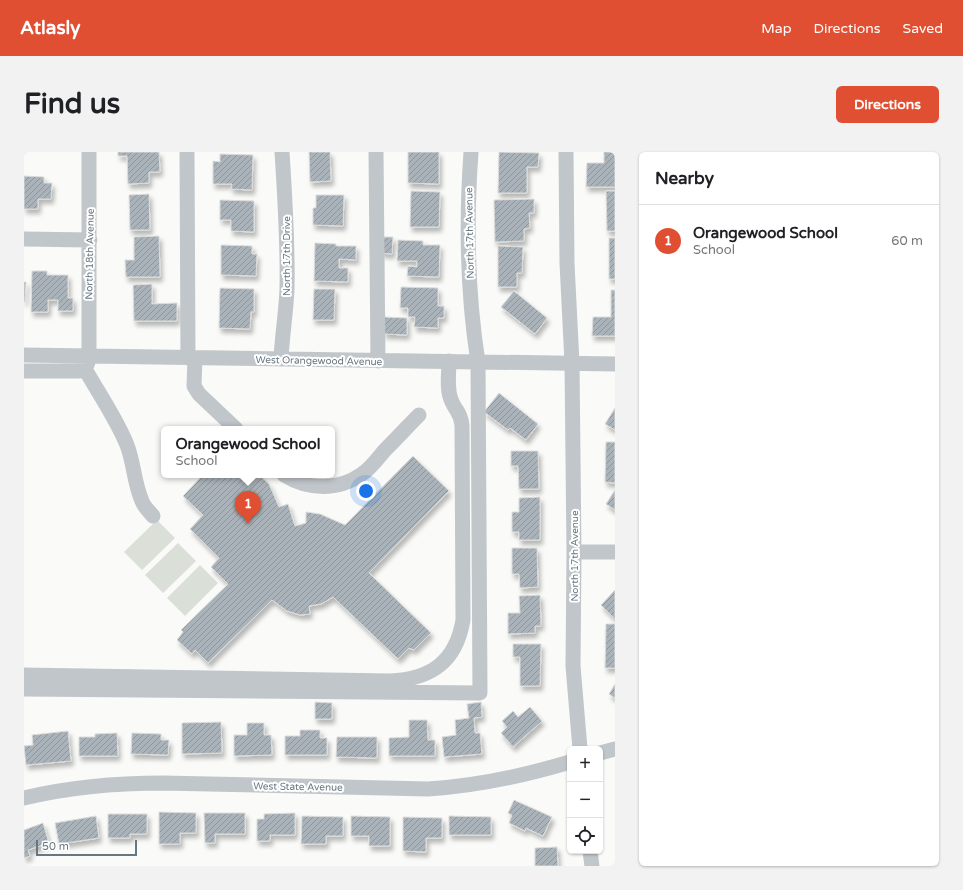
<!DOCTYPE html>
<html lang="en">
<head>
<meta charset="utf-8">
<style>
  body { margin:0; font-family:"Varela Round",sans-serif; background:#f2f2f2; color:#202124 }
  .controls { position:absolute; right:12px; bottom:12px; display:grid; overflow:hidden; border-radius:6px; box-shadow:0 1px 3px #0004 }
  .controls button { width:36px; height:36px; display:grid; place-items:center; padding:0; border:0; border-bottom:1px solid #e0e0e0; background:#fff; color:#202124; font:20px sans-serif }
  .scale { position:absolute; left:12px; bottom:10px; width:101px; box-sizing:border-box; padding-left:4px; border:2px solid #667782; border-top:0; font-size:11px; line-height:14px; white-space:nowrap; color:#667782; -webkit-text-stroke:3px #fff; paint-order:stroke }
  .you { position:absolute; left:342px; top:339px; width:14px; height:14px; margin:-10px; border:3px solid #fff; border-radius:50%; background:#1a73e8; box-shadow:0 0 0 6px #1a73e833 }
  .badge { display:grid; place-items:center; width:26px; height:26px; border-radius:50%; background:#e04f32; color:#fff; font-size:13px; font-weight:700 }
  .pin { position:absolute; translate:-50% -33px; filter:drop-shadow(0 1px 2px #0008) }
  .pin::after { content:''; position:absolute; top:21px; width:14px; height:12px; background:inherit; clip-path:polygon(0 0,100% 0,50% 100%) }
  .popup { position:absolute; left:137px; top:274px; width:174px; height:52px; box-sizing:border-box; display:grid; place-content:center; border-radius:6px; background:#fff; filter:drop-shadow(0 1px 3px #0005); font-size:13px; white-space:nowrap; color:#757577 }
  .popup b { font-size:15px; color:#202124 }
  .popup::after { content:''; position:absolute; left:50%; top:100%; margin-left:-8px; border:8px solid transparent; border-top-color:#fff }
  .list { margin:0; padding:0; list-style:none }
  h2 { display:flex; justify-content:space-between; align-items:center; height:52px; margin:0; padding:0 16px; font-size:17px }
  h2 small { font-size:13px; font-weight:400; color:#757577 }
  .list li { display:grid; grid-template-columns:26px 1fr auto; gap:12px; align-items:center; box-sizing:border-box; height:72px; padding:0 16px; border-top:1px solid #e0e0e0 }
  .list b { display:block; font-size:15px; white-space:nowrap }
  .list p { margin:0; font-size:13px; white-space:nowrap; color:#757577 }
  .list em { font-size:13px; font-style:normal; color:#757577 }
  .icon { flex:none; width:22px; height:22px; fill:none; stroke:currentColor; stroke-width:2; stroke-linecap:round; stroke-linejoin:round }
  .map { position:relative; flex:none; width:591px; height:714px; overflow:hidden; border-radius:6px }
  header { display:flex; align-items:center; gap:24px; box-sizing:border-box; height:56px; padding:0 20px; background:#e04f32; color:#fff }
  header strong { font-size:19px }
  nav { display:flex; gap:22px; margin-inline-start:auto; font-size:14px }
  .intro { display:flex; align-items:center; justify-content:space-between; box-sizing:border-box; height:96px; padding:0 24px }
  h1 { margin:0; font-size:28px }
  .button { padding:10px 18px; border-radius:6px; background:#e04f32; color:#fff; font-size:14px; font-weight:700 }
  main { display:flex; gap:24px; padding:0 24px }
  aside { flex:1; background:#fff; border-radius:6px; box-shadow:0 1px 3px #0004 }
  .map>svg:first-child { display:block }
</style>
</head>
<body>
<header>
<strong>Atlasly</strong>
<nav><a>Map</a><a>Directions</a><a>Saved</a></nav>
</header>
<div class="intro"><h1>Find us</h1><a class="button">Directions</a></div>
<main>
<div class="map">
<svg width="591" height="714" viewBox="0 0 591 714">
  <defs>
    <pattern id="building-hatch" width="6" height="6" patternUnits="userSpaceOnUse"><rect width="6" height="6" fill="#aab3b9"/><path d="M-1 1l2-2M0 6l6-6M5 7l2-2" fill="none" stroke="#8e969c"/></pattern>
    <filter id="shadow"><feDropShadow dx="2.5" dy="4.5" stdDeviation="2" flood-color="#0004"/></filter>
  </defs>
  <rect width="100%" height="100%" fill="#fafaf8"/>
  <path fill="#dadfd7" d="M 133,368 L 151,386 L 118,418 L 100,400 Z
    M 154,391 L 172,409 L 139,441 L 121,423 Z
    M 176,413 L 194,431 L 161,464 L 143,446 Z"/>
  <path fill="url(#building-hatch)" stroke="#dcdcda" filter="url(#shadow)" d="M 94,0 L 135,0 L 136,20 L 125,20 L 125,31 L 104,32 L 103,4 L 94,4 Z
    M 285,0 L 306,0 L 307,29 L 286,30 Z
    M 384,0 L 415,0 L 415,32 L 384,31 Z
    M 475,0 L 515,1 L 514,15 L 503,15 L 503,41 L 474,41 Z
    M 580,0 L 591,0 L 591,35 L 562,35 L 563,11 L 580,11 Z
    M 196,2 L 229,3 L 228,38 L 207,37 L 208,32 L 189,32 L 189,9 L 196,10 Z
    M 0,24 L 20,25 L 20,31 L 28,31 L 27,47 L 14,47 L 14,57 L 0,57 Z
    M 387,39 L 416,40 L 415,75 L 386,75 Z
    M 582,39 L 591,39 L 591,79 L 583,79 Z
    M 125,42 L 126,78 L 106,78 L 105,43 Z
    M 292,43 L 320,43 L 319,74 L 289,73 L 289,56 L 292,56 Z
    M 510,47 L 510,61 L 505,61 L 506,76 L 500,77 L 500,89 L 471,90 L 470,48 Z
    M 196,48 L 230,49 L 230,80 L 207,79 L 207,68 L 196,68 Z
    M 135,84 L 136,125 L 102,125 L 101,108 L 110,108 L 110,85 Z
    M 358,85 L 369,85 L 368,102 L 357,101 Z
    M 585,86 L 591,86 L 591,127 L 585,127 Z
    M 374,88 L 399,89 L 399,93 L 416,93 L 415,125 L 383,124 L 384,114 L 393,115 L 393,109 L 373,109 Z
    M 291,91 L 312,92 L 312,94 L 332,94 L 332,108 L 315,107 L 315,116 L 324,116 L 324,130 L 290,129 Z
    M 197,93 L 228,94 L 228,102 L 233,102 L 232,124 L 197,123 Z
    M 474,94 L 499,95 L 498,121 L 493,121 L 493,135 L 474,135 Z
    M 8,119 L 23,119 L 23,123 L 44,123 L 44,146 L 49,146 L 49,159 L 34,159 L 34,148 L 24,148 L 24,160 L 7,160 Z
    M 0,130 L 2,130 L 1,150 L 0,150 Z
    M 128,132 L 128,152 L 153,151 L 153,169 L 110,169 L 109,133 Z
    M 377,135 L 414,136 L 414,154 L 420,154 L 420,166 L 414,166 L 414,176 L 390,175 L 391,165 L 384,165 L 384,156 L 376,156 Z
    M 196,136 L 230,137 L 230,160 L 227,160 L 226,177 L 195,176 Z
    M 290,137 L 311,137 L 310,168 L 289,168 Z
    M 587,138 L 591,138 L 591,184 L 568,184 L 569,165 L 587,165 Z
    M 490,139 L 523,166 L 511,182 L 477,155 Z
    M 360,165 L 383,166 L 383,183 L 360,182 Z
    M 475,241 L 514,272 L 502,288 L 486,276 L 484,278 L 460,260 Z
    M 591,256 L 591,278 L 581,272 Z
    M 582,290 L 591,290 L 591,331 L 581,330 Z
    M 487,299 L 514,299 L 515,337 L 495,337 L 494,314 L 487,314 Z
    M 389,304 L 425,339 L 345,421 L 407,481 L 390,498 L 385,496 L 374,507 L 309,445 L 297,452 L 285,454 L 286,462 L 276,463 L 263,459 L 248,448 L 184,511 L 171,498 L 168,502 L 153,488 L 159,480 L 157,478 L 204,432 L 187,415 L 195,406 L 166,377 L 179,363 L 159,344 L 179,323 L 235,323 L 245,332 L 255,355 L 264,352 L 271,374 L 282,371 L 282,360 L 296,362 L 321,373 Z
    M 591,338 L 591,358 L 582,352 Z
    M 516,345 L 516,388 L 495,388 L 495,380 L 488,380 L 488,360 L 495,360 L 495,346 Z
    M 488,396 L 513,396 L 514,435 L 496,436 L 495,422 L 488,422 Z
    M 591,438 L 591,467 L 577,453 Z
    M 516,443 L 517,474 L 511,474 L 511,481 L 484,482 L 484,461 L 496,461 L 495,444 Z
    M 582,472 L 591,472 L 591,516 L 581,516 Z
    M 489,492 L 517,492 L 516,534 L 496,534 L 496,505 L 489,505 Z
    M 591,532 L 591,546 L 585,542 Z
    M 291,550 L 308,551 L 308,567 L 291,567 Z
    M 457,550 L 458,565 L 450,566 L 451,581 L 456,581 L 458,602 L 420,605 L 418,585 L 432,583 L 431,568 L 445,566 L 443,552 Z
    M 506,555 L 518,569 L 489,595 L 477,581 L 483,575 L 478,569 L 489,559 L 494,565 Z
    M 385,568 L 403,568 L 404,588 L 411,588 L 411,604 L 365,604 L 365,586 L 385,585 Z
    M 197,570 L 198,601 L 158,602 L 158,571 Z
    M 223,571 L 240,571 L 240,583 L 247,583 L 248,603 L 210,604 L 210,583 L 223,583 Z
    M 276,578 L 296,578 L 296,586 L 303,586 L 303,603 L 261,603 L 261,584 L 276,584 Z
    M 44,579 L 47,609 L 2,613 L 0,594 L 9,593 L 8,583 Z
    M 93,581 L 94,604 L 55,604 L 55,585 L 71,585 L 71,582 Z
    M 108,581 L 137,582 L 137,588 L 145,588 L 144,603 L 107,602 Z
    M 313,585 L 353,585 L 353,606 L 312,605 Z
    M 490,648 L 528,665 L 519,684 L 502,676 L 501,679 L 485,671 L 488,663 L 484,661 Z
    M 135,660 L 172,661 L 172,681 L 156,681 L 156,692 L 135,692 Z
    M 180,661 L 221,661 L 221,682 L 191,682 L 191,691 L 181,691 Z
    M 271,661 L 271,683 L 246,683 L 246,689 L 233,689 L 233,667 L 240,667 L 240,662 Z
    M 84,662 L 123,662 L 123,682 L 106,682 L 106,686 L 84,686 Z
    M 72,664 L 75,686 L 35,692 L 31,671 Z
    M 278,664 L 319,665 L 319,684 L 302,684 L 302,692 L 277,692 Z
    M 327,664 L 366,665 L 366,694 L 345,694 L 345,684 L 327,684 Z
    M 425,664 L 467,665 L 467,683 L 425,683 Z
    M 379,665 L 418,666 L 418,686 L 402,686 L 402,700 L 379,699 Z
    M 19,671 L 25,691 L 4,698 L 6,704 L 0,706 L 0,678 Z
    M 533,695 L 534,714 L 511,714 L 511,696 Z"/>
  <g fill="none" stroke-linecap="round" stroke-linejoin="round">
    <path stroke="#c1c6ca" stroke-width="15" d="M 163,0 L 164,206
      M 352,0 L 354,209
      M 542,0 L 543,111 L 548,211 L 550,400 L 549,514 L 556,597
      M 0,87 L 66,88
      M 0,203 L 591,212
      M 171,206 L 170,234 L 175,242 L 212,277
      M 257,207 C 258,184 262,161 263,137 C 264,91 261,46 258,0
      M 61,217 C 75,242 92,266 103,293 C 110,311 110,331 118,349 C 120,355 125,359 129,364
      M 0,219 L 55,219 C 63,217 64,212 65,204 L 65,0
      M 260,323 C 284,338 314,339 338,322 C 347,316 354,306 361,298 C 373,286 384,274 395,263
      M 550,400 L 591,400
      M 0,523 L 366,529 C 407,527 432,510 439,468 L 438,273 C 436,259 433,261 428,250 C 422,238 425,222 425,209
      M 0,537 L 456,541 L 454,210 C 443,140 442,70 447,0
      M 576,601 L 591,597
      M 0,646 C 46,635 92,631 139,631 L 404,637 C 452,634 499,624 546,610
      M 566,699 L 568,714"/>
  </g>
  <g text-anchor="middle" stroke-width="4" stroke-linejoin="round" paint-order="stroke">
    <g font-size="10" fill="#667782" stroke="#fff">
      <text transform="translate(445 81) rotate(-91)" y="4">North 17th Avenue</text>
      <text transform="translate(65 102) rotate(-89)" y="4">North 18th Avenue</text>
      <text transform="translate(262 104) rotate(-90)" y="4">North 17th Drive</text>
      <text transform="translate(295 208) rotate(1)" y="4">West Orangewood Avenue</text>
      <text transform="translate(550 404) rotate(-90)" y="4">North 17th Avenue</text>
      <text transform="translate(274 634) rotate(1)" y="4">West State Avenue</text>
    </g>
  </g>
</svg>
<div class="controls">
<button>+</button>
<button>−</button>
<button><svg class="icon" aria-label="locate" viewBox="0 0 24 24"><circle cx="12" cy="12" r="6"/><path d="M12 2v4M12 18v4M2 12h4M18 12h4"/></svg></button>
</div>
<div class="scale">50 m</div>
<div class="you"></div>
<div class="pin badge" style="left:224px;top:372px">1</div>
<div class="popup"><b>Orangewood School</b>School</div>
</div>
<aside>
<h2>Nearby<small></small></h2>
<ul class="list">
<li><span class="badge">1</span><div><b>Orangewood School</b><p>School</p></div><em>60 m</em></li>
</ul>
</aside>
</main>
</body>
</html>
